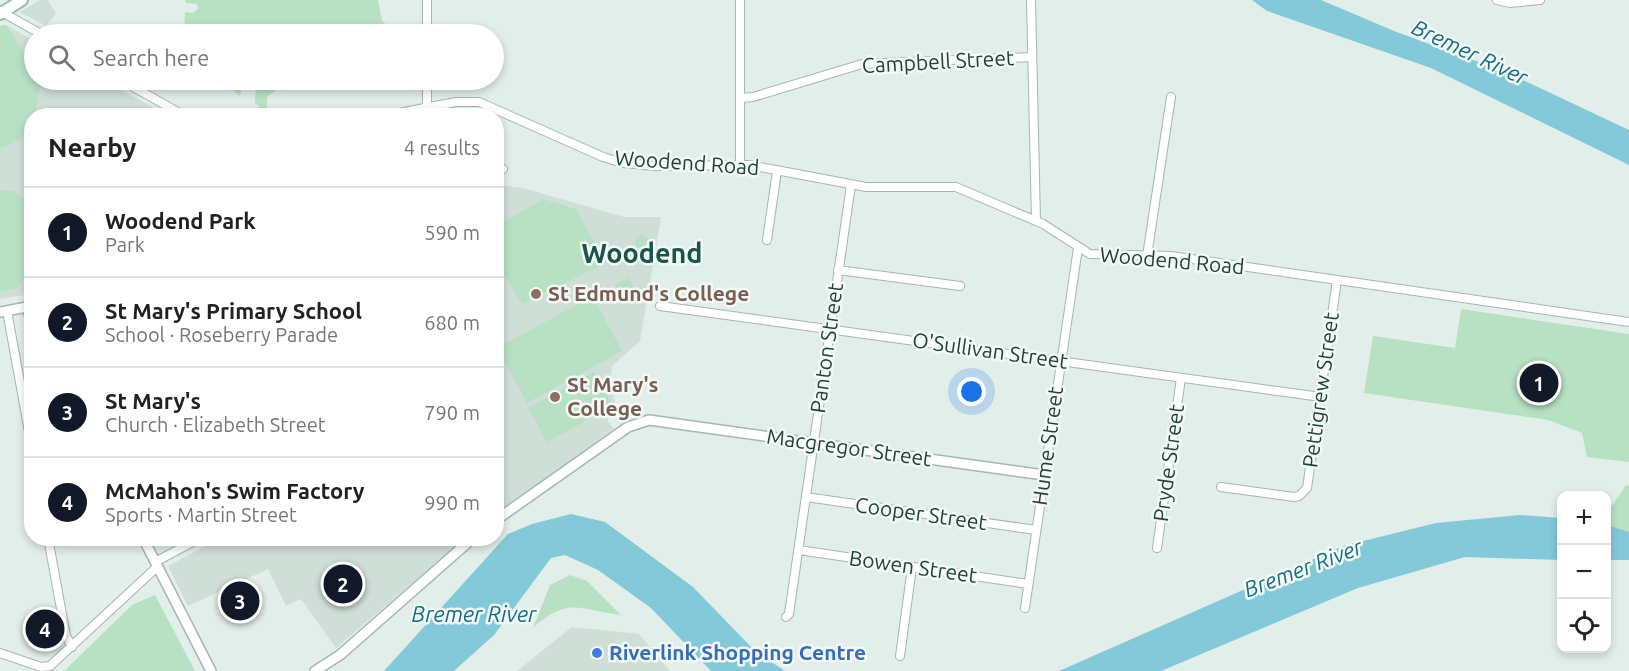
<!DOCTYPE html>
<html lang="en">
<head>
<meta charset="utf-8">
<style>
  body { margin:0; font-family:Ubuntu,sans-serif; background:#f2f2f2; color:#202124 }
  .controls { position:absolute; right:18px; bottom:18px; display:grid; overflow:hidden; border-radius:12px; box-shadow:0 3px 9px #0003 }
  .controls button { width:54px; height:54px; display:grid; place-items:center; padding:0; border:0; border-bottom:2px solid #e0e0e0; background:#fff; color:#202124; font:30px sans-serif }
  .you { position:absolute; left:972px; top:392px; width:21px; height:21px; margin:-15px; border:4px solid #fff; border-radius:50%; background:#1a73e8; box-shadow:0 0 0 9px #1a73e833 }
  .badge { display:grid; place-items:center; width:39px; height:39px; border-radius:50%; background:#111827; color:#fff; font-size:20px; font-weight:700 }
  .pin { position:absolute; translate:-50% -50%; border:3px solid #fff; box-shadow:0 2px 6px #0006 }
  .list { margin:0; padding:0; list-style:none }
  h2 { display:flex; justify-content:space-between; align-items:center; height:78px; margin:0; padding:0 24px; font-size:26px }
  h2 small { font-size:20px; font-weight:400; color:#757577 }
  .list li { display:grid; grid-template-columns:39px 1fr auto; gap:18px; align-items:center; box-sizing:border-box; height:90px; padding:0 24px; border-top:2px solid #e0e0e0 }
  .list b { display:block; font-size:22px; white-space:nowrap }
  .list p { margin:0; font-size:20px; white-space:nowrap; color:#757577 }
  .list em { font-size:20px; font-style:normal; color:#757577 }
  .icon { flex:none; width:33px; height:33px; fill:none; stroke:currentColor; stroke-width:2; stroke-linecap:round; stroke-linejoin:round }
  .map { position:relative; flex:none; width:1629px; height:671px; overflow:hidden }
  .search { position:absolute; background:#fff; box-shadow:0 3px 9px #0003; left:24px; top:24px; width:480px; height:66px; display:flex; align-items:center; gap:15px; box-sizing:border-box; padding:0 21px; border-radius:33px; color:#757577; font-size:22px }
  .panel { position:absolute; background:#fff; box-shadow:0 3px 9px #0003; left:24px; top:108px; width:480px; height:438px; border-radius:24px }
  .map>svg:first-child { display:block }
</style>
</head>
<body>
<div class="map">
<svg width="1629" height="671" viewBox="0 0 1629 671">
  <rect width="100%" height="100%" fill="#e2eee9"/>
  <path fill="#d0ded8" d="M 40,0 L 48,0 L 56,14 L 46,26 L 20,12 Z
    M 6,25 L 34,41 L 34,80 L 103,80 L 167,115 L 32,116 L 31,294 L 0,299 L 0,26 Z
    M 497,185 L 523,188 L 624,217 L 661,217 L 640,341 L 612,366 L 610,384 L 617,411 L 607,420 L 614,429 L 497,515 Z
    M 221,538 L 464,538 L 464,539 L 336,648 L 301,599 L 286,606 L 268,569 L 188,606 L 168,566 Z
    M 572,627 L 639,634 L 670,671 L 517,671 Z"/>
  <path fill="#b8e1c4" d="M 185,0 L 378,0 L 382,21 L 392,29 L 385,34 L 372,31 L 367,34 L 211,34 L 204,27 L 188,32 L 184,29 L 185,12 L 193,13 L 198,9 L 197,4 L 186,3 Z
    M 6,25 L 34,67 L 34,80 L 41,80 L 35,115 L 32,116 C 32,133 16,144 0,148 L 0,26 Z
    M 229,80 L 246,80 L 239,96 L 231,88 Z
    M 256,80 L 275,80 L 280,82 L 278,89 L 267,97 L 267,115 L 257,115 L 259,106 L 255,103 Z
    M 0,190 L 14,191 L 32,206 L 31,269 L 17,288 L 0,292 Z
    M 543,199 L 576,209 L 606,263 L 522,304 L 497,263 L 497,226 Z
    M635 242a7 7 0 1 1 14 0a7 7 0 1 1-14 0Z
    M 629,278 L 638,293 L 624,301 L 615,285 Z
    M 593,296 L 622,351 L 527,403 L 497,348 Z
    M 1461,309 L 1629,334 L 1629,462 L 1587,457 L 1582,433 L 1548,420 L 1364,393 L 1373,336 L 1455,348 Z
    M 594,372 L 613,406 L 547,442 L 528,408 Z
    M 1626,485 L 1629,486 L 1629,532 L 1609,526 L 1607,513 Z
    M 570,575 L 587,581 L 621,615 C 579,610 569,596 533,628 L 550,585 Z
    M 155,595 L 195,671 L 64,671 L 132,605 Z"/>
  <path fill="#83c9d9" d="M 1252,0 L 1321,0 L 1394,31 L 1506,72 L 1629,130 L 1629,165 L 1431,68 L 1267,11 Z
    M 571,514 L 605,522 L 693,587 L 754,650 L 785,671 L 711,671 L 651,608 L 598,570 L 565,555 L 551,558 L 494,635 L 454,671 L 384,671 L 508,534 L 532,524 Z
    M 1520,515 L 1561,518 L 1561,560 L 1465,557 L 1358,588 L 1161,671 L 1059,671 L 1343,546 L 1436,523 Z
    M 1607,525 L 1629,532 L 1629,560 L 1607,560 Z"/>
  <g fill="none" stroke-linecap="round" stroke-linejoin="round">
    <defs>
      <path id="minor" d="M 427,0 L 427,34
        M 740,0 L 740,165
        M 1031,0 L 1036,221
        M 1497,0 L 1510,3 L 1540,0
        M 0,11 L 41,34
        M 121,80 L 185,116
        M 740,98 L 753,97 L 862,64 L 1032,57
        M 427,107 L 427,80
        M 383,116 L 456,102 L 479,102 L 603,157 L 623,163 L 656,166 L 749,165 L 866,187 L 956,187 L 1043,224 L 1090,254 L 1171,256 L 1629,322
        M 496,167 L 503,169
        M 767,240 L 777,171
        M 1147,256 L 1171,97
        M 838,270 L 960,286
        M 660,306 L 1321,397
        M 7,311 L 32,448
        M 1221,487 L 1294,497 L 1299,496 L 1307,488 L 1337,280
        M 806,497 L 1036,530
        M 48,538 L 66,636 L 72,647
        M 1157,548 L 1181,378
        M 799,550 L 1028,584
        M 155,562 L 200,538
        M 1025,608 L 1078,248
        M 786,617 L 789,614 L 851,185
        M 0,653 L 41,667 L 50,666 L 157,567
        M 900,656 L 912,567"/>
      <path id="tertiary" d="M 27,307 L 32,323
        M 0,312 L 32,306
        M 496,520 L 628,427 L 649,420 L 1044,475
        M 143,538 L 211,671
        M 315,671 L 340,655 L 473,538"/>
      <path id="secondary" d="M 0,14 L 22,0"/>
    </defs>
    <use href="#minor" stroke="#a4b7b1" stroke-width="10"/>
    <use href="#tertiary" stroke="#a4b7b1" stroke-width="12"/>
    <use href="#secondary" stroke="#9ebbb2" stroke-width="14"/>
    <use href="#minor" stroke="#fff" stroke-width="8"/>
    <use href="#tertiary" stroke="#fff" stroke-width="9"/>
    <use href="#secondary" stroke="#fff" stroke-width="10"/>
  </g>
  <g fill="#8d6e63" stroke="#f3faf6" stroke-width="2">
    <circle cx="536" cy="294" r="6"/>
    <circle cx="555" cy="397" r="6"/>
  </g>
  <circle fill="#3f7fe0" stroke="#f3faf6" stroke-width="2" cx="597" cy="653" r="6"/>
  <g text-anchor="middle" stroke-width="5" stroke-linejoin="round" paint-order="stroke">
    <g font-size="21" fill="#1f4139" stroke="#f3faf6">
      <text transform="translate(938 62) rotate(-3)" y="7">Campbell Street</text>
      <text transform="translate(687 163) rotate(4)" y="7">Woodend Road</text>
      <text transform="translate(1172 261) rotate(5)" y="7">Woodend Road</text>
      <text transform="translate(827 348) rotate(-82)" y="7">Panton Street</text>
      <text transform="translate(990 351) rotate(8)" y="7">O'Sullivan Street</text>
      <text transform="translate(1321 390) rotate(-82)" y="7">Pettigrew Street</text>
      <text transform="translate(1048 446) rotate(-82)" y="7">Hume Street</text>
      <text transform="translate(849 448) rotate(8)" y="7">Macgregor Street</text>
      <text transform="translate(1169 463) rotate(-82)" y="7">Pryde Street</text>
      <text transform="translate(921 514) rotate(8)" y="7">Cooper Street</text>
      <text transform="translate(913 567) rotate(8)" y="7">Bowen Street</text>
    </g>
    <g font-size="21" font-weight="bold" fill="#785e54" stroke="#f3faf6" text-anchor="start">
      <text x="548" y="301">St Edmund's College</text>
      <text x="567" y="392">St Mary's<tspan x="567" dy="24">College</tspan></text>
    </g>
    <g font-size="21" font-weight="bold" fill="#366cbe" stroke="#f3faf6" text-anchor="start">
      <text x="609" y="660">Riverlink Shopping Centre</text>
    </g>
    <g font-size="22" font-style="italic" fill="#126e84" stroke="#f3faf6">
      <text transform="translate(1470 52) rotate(25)" y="8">Bremer River</text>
      <text transform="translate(1303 568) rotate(-21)" y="8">Bremer River</text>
      <text x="474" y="622">Bremer River</text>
    </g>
    <g font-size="27" font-weight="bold" fill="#195548" stroke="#f3faf6">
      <text x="642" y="263">Woodend</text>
    </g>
  </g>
</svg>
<div class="controls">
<button>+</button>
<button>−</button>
<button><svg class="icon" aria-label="locate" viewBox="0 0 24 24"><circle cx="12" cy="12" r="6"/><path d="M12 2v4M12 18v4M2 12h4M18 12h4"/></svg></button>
</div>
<div class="you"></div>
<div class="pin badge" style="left:1539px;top:383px">1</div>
<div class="pin badge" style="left:343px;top:584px">2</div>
<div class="pin badge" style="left:240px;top:601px">3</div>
<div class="pin badge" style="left:45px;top:629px">4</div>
<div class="search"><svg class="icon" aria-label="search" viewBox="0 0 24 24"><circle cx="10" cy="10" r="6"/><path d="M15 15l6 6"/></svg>Search here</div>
<section class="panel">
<h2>Nearby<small>4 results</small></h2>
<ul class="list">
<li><span class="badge">1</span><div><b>Woodend Park</b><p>Park</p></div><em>590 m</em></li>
<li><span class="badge">2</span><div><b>St Mary's Primary School</b><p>School · Roseberry Parade</p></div><em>680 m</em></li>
<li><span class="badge">3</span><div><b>St Mary's</b><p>Church · Elizabeth Street</p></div><em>790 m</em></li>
<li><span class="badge">4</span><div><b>McMahon's Swim Factory</b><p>Sports · Martin Street</p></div><em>990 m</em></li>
</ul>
</section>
</div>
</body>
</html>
